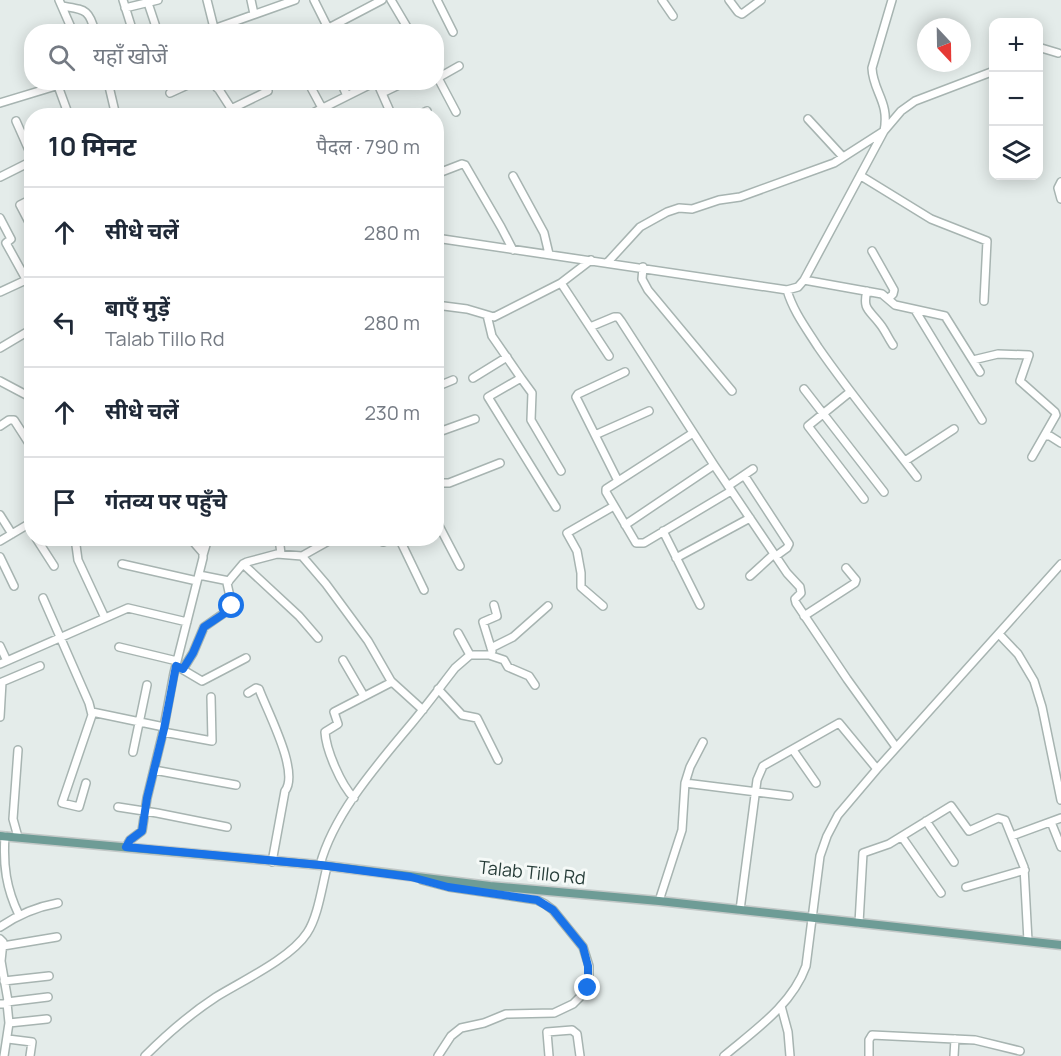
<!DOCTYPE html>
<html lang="hi">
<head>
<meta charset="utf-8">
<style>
  body { margin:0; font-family:Manrope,"Noto Sans Devanagari",sans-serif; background:#f6f6f7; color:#1f2937 }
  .controls { position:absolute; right:18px; top:18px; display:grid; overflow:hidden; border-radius:12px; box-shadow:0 3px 15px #0003 }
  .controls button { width:54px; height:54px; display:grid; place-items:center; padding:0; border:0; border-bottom:2px solid #e0e1e3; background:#fff; color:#1f2937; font:30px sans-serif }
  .compass { position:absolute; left:917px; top:18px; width:54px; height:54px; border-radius:50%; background:#fff; box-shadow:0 3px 15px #0003; rotate:158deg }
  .stop { position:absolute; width:18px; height:18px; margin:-14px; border:4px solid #1a73e8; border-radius:50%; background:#fff }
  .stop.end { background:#1a73e8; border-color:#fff; box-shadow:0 2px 6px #0008 }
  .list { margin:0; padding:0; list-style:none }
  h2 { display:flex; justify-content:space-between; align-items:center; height:78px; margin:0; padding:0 24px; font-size:26px }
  h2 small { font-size:20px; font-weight:400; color:#747a83 }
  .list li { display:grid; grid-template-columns:39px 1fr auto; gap:18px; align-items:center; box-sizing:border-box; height:90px; padding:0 24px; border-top:2px solid #e0e1e3 }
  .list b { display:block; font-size:22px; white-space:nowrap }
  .list p { margin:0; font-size:20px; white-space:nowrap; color:#747a83 }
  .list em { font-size:20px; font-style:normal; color:#747a83 }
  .icon { flex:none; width:33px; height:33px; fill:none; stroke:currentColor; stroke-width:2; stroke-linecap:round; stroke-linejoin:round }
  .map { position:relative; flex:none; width:1061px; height:1056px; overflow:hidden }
  .search { position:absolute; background:#fff; box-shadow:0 3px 15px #0003; left:24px; top:24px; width:420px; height:66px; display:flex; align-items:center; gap:15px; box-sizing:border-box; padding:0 21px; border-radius:24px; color:#747a83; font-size:22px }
  .panel { position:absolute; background:#fff; box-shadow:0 3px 15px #0003; left:24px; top:108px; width:420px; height:438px; border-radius:24px }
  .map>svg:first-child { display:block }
</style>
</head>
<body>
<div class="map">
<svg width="1061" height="1056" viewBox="0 0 1061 1056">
  <rect width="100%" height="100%" fill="#e4ecea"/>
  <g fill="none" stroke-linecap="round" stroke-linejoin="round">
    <defs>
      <path id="minor" d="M 59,0 L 73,32
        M 123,0 L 133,32
        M 147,0 L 157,30
        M 207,0 L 214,28
        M 251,0 L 254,14
        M 314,0 L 328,28
        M 391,0 L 407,27
        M 437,0 L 453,32
        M 662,0 L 673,16
        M 729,0 L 738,12 L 742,14 L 761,0
        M 62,6 C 84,10 89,8 95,32
        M 125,8 L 158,0
        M 205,32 L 295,0
        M 321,32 L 382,0
        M 1038,47 L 1058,53
        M 438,78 L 456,112
        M 436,79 L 459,66
        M 108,82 L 116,116
        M 214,82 L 236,116
        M 308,82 L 322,108
        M 341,82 L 347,96
        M 377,82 L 392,116
        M 58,86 L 69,116
        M 217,88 L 227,82
        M 170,93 L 194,82
        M 382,93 L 405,82
        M 0,103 L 69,82
        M 231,109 L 268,91
        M 307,116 L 375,82
        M 417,116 L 427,111
        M 808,119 L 843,157
        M 16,121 L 32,157
        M 436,174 L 462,164 L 465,165 L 501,227 L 513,250
        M 513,176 L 544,233 L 549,254
        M 861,176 L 931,219 L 987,241 L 984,301
        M 0,177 L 32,161
        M 1061,182 L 1058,188 L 1061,199
        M 32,199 L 20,205 L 32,228
        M 0,218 L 11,239 L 6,243 L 32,290
        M 436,238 L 787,290 L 798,287 L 804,280 L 884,131 C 890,102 873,92 872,68 L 892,0
        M 872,251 L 894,290 L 893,294 L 888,299
        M 607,263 L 640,227 L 667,212 L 679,208 L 692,209 L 719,200 L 740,197 L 834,163 L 884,131 L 901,111 L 915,101 L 994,71
        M 643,267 L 642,279 L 648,290 L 732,391
        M 804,280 L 882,294 L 895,305 L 945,316 L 980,372
        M 561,283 L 609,356
        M 787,290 C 793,311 806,328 818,347 C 849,392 884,434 917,477
        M 867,291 C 862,310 870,310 880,324 C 885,330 888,338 893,345
        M 0,292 L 26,280
        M 436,305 L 467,309 L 494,317 L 561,283 L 591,260
        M 915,310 L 982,420
        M 487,315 L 492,336 L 521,378 L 488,397 L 556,507
        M 590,327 L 614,317 L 618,317 L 621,321 L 714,465 L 787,573 L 800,587 L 801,593 L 795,599 L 796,603 L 847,679 L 896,747
        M 0,348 L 32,329
        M 973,360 L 998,354 L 1029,355 L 1020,381 L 1055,412 L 1056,415 L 1044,436
        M 473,378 L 507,357
        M 521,378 L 532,393 L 531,420 L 561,471
        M 0,381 L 32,398
        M 436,387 L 453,380
        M 804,389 L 884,492
        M 850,392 L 808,426 L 864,499
        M 0,426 L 9,420 L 14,420 L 32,448
        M 436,433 L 475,419
        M 693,433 L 606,489 L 606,492 L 636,543 L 644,543 L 731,491
        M 595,435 L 649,411
        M 1032,457 L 1044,436 L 1050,436 L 1061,443
        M 905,461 L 954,429
        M 744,475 L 789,544 L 787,548 L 776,556
        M 436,479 L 442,483 L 449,483 L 500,463
        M 618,481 L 576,397 L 578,394 L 625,372
        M 728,486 L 753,469
        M 0,515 L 12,534
        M 436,520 L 460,566
        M 625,525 L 714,465
        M 663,531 L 700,605
        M 36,538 L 54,566
        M 75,538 L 78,560 L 105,618
        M 279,538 L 281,554
        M 378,538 L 383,542 L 393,538
        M 399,538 L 424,590
        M 0,541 L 32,522
        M 203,555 L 208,538
        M 302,556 L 326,584 L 368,641 L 391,681 L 423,710
        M 0,557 L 14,586
        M 676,558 L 750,518
        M 122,564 L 197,581
        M 243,564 L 299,616 L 318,638
        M 199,575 L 229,581
        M 750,576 L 774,554
        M 43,598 L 89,703 L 92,715 L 62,803 L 79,807 L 86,783
        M 603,606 L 581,587 L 581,573 L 577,551 L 567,533 L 614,506
        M 804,616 L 855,583 L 856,580 L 846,568
        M 458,633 L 470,655
        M 999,634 L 1018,654 L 1034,681 L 1042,707 L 1061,800
        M 0,646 L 7,661
        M 119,647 L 177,661
        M 491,648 L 513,637 L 548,606
        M 492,651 L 483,622 L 497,616 L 494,605
        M 343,660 L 364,696
        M 0,664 L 128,608 L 187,622
        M 180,668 L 202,681 L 246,658
        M 183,669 L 193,653 L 204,627 L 227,611 L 232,606 L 227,583 L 243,564 L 247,562 L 277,554 L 302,556 L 334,538
        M 438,689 L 462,715 L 477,718 L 498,760
        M 248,693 L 256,688 L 259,689 C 267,711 300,772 285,791 L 272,862
        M 92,712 L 164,727
        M 0,717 L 2,682 L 40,666
        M 163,732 L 212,741 L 211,697
        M 793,750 L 816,783
        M 133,752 L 147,685
        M 154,770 L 236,785
        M 685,783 L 789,796
        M 354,798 C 341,785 326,750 325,732 L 338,724 L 334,712 L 392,682
        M 118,807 L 157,813 L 227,827
        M 926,821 L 954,862
        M 1051,822 L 1061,847
        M 5,836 C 3,865 6,888 19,915
        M 1012,836 L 1061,818
        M 18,837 L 13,819 L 18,750
        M 902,837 L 941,893
        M 126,847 L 130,840 L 142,831 L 147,798 L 163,732 L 174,673 L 203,558 L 203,553 L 190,538
        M 320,865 C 334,813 378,764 412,723 C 427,705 441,686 455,668 L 470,655 L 489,655 L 504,660 L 508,667 L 529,676 L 535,685
        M 422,880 L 449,887 L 537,900 L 545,904 L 553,910 L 583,947 L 589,966 L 589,983 L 586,991 L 573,1004 L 554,1013 L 506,1014 L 484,1023 L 461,1028 L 451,1036 L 438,1056
        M 966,887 L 1025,870
        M 659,901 L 682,830 L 685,783 L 690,767 L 703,742
        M 740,910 L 757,780 L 763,766 L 839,723 L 877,769
        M 859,923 L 863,853 L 889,844 L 951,806 L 969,831 L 998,818 L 1005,820 L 1024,867 L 1028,941
        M 0,927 C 19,914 36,907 58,903
        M 0,939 L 3,942 L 1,961 L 8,1001 L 5,1004 L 0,1004
        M 3,946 L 57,937
        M 4,981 L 49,976
        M 7,1002 L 48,997
        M 781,1006 L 788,1032 L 790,1056
        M 9,1023 L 47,1019
        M 8,1039 L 32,1042 L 30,1056
        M 4,1056 L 9,1023 L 7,1003
        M 145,1056 C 167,1034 190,1014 216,997 C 242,981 291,958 307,933 C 318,917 322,886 327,867
        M 549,1056 L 547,1032 L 572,1030 L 577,1034 L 580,1056
        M 724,1056 C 755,1030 792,1005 806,966 L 820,856 L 827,836 L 838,815 L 877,769 L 1061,564
        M 869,1056 L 869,1040 L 872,1035 L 975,1040 L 1020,1051
        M 954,1056 L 955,1039"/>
      <path id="major" d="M 0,836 L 320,865 L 490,886 L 659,901 L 1061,945"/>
    </defs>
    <use href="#minor" stroke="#a7b4b1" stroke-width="10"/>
    <use href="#major" stroke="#c2c8c7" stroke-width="11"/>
    <use href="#minor" stroke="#fff" stroke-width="7"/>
    <use href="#major" stroke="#6e9c96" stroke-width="8"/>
  </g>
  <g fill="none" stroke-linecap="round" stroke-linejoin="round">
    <path stroke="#1a73e8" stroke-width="8" d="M 232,606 L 228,611 L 204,627 L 193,653 L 183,669 L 176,666 L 164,729 L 147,798 L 142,831 L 130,840 L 126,847 L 320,865 L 411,877 L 448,887 L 537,900 L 553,910 L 583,947 L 588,966 L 588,988"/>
  </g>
  <g text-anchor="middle" stroke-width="6" stroke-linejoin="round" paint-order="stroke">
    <g font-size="18" fill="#263c38" stroke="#f5f9f7">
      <text transform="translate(532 873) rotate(6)" y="6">Talab Tillo Rd</text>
    </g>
  </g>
</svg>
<div class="controls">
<button>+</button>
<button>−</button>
<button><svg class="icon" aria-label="layers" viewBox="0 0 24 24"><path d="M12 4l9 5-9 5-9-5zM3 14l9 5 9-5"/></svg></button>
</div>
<svg class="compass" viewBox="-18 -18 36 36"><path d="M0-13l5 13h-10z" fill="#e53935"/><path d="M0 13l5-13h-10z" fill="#747a83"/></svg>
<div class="stop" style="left:232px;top:606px"></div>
<div class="stop end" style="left:588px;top:988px"></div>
<div class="search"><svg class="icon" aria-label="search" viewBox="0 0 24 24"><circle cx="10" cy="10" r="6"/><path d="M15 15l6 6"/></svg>यहाँ खोजें</div>
<section class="panel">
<h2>10 मिनट<small>पैदल · 790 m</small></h2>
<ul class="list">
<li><svg class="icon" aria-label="ahead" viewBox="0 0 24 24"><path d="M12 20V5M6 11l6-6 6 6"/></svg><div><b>सीधे चलें</b></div><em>280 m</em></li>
<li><svg class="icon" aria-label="left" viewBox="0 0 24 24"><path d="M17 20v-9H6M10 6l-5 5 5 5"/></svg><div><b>बाएँ मुड़ें</b><p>Talab Tillo Rd</p></div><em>280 m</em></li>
<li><svg class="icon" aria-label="ahead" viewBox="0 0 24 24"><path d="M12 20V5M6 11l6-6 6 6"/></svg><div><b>सीधे चलें</b></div><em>230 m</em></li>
<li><svg class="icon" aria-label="arrive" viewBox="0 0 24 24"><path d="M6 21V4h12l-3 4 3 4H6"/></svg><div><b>गंतव्य पर पहुँचे</b></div></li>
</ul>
</section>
</div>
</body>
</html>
